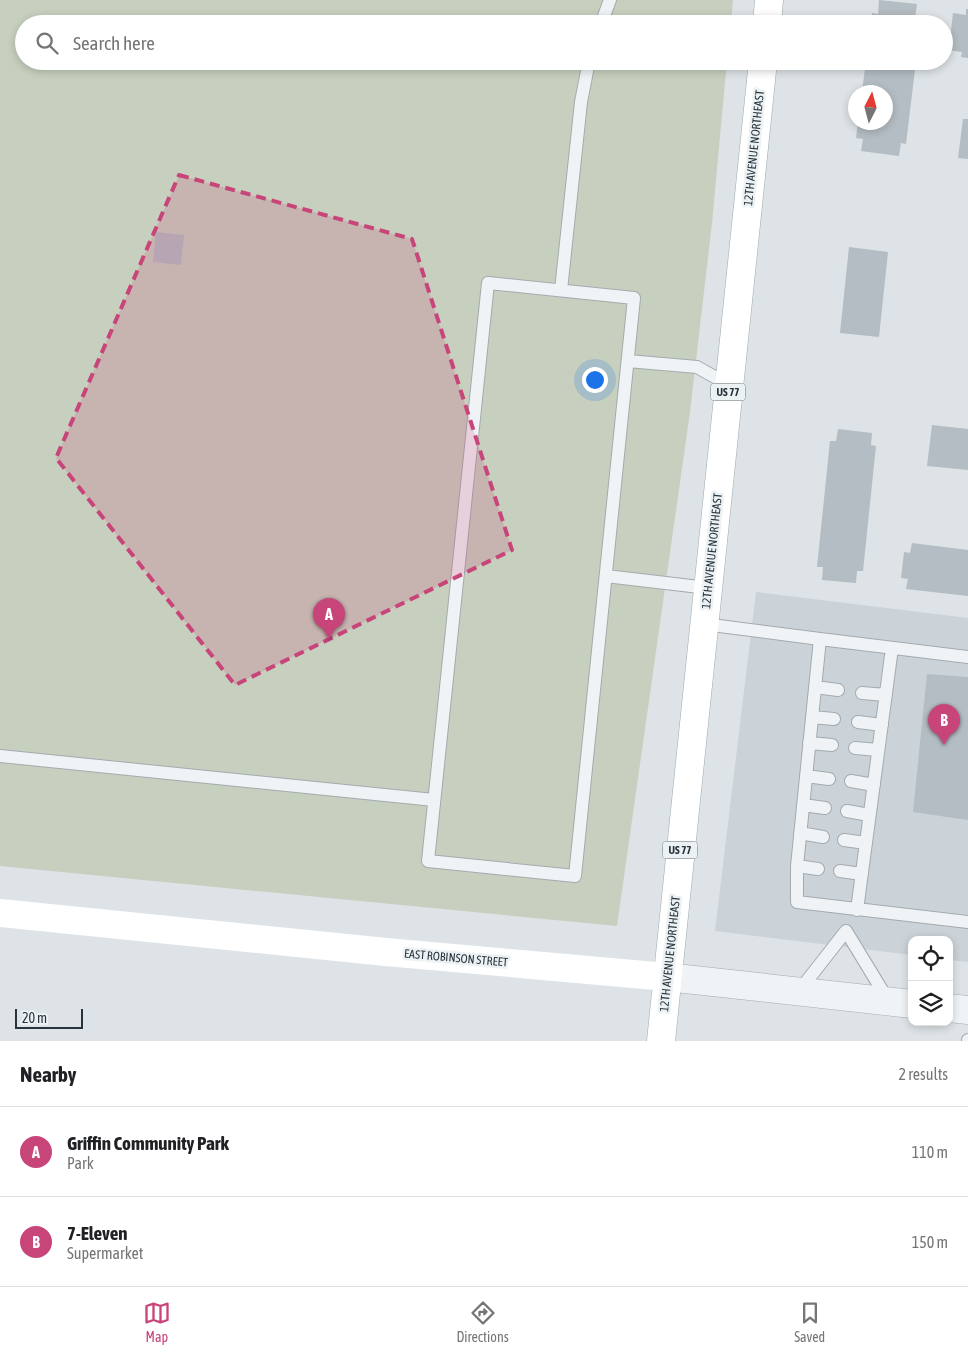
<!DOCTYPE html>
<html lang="en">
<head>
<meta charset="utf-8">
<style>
  body { margin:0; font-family:"Asap Condensed",sans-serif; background:#f2f2f2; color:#202124 }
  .controls { position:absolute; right:15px; bottom:15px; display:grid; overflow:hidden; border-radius:10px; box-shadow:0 2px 8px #0003 }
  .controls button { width:45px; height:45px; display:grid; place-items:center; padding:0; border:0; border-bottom:1px solid #e0e0e0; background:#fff; color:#202124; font:25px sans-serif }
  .compass { position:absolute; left:848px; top:85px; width:45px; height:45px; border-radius:50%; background:#fff; box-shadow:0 2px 8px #0003; rotate:6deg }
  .scale { position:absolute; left:15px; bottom:12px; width:68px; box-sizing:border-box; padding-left:5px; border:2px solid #27343c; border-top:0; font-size:14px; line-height:18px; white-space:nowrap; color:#27343c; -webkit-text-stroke:4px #ecf1f4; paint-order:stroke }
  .you { position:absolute; left:594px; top:379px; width:18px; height:18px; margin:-12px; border:4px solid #fff; border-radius:50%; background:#1a73e8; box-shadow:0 0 0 8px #1a73e833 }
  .badge { display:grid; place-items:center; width:32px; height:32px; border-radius:50%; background:#c8457a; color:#fff; font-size:16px; font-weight:700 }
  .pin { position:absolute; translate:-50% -41px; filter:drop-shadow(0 1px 2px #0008) }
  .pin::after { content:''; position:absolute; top:26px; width:18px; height:15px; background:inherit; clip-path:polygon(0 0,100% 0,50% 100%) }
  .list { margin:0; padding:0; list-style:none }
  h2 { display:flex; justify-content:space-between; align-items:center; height:65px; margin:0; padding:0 20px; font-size:21px }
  h2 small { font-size:16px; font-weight:400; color:#757577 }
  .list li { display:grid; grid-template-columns:32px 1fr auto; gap:15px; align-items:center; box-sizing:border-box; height:90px; padding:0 20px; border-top:1px solid #e0e0e0 }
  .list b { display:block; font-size:19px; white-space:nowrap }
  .list p { margin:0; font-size:16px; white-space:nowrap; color:#757577 }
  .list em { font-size:16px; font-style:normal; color:#757577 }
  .icon { flex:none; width:28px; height:28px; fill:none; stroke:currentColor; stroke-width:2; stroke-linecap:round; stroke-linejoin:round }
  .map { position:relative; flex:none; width:968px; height:1041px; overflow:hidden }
  .search { position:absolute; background:#fff; box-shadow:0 2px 8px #0003; left:15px; right:15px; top:15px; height:55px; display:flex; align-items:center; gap:12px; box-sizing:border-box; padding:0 18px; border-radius:28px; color:#757577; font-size:19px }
  .sheet { height:245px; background:#fff }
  nav { display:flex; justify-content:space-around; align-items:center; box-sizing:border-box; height:70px; border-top:1px solid #e0e0e0; background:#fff; font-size:14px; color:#757577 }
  nav a { display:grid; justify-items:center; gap:2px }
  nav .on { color:#c8457a }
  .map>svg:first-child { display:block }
</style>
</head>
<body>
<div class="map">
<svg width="968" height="1041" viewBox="0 0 968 1041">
  <rect width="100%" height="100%" fill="#dde3e6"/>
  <path fill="#cbd3d8" d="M 756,592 L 968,618 L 968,962 L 949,960 L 949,940 L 912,940 L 912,955 L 715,931 Z"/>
  <path fill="#c7d0be" d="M 0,0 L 733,0 L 731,24 L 24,24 L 24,61 L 727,61 L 712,223 L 690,412 L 617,926 L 0,866 Z"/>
  <path fill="#b4bdc3" d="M 879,0 L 917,4 L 915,18 L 921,19 L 921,24 L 871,24 L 872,13 L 878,14 Z
    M 966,9 L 968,9 L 968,58 L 961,57 L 962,52 L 949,50 L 953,13 L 966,15 Z
    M 866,61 L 916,61 L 906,144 L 901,143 L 899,156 L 861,151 L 863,139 L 856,138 L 858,122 L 886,122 L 886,92 L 862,92 Z
    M 963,119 L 968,119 L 968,159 L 958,158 Z
    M 156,232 L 184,235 L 181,265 L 153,262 Z
    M 849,247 L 888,252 L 879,337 L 840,333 Z
    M 932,425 L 968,429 L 968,470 L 927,466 Z
    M 838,429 L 872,433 L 871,445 L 876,446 L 863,571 L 857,571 L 856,583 L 822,580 L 823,567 L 817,567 L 830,441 L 836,441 Z
    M 912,543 L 968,550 L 968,596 L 906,589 L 908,579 L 901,578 L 904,552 L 910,553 Z
    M 927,674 L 968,677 L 968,820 L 913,812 Z"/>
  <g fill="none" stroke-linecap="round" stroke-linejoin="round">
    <defs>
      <path id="service" d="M 601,24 L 610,0
        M 488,283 L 634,298 L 575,876 L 428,861 Z
        M 561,290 L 581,102 L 589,61
        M 628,361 L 697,367 L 729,385
        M 606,576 L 708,588
        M 704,624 L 820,639 L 797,866 L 797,902 L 968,922
        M 820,639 L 968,657
        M 815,687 L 838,690
        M 862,693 L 886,695
        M 812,717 L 834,719
        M 858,722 L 882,725
        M 809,743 L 832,745
        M 855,748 L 878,750
        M 0,756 L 434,800
        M 806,776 L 829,779
        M 851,781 L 874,785
        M 803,805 L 825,808
        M 847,811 L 869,815
        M 800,833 L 823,837
        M 844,840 L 866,843
        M 797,866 L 818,869
        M 840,871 L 862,874
        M 857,910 L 892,648
        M 799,991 L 846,931 L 888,1000
        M 968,1041 L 968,1040"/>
      <path id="tertiary" d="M 667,977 L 912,1004
        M 949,1008 L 968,1010"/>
      <path id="primary" d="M 767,24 L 769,0
        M 661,1041 L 763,61"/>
    </defs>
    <use href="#service" stroke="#a3abb0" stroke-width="14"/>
    <use href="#tertiary" stroke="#a3abb0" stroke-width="29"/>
    <use href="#primary" stroke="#9daab1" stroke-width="29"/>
    <use href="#service" stroke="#eff3f5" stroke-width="12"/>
    <use href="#tertiary" stroke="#eff3f5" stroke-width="28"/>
    <path stroke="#fff" stroke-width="28" d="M 0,913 L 386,952 L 667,977"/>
    <use href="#primary" stroke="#fff" stroke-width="28"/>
  </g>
  <path fill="#c8457a" fill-opacity="0.2" stroke="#c8457a" stroke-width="4" stroke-dasharray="10 6" stroke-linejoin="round" d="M 179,175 L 412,239 L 512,550 L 235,685 L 56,458 Z"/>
  <g text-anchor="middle" stroke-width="5" stroke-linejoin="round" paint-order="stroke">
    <g fill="#ecf1f4" stroke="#626d73" stroke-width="1">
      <rect x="710.5" y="383.5" width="35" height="17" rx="4"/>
      <rect x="662.5" y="841.5" width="35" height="17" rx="4"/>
    </g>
    <g font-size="11" font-weight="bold" fill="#27343c">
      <text x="728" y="396">US 77</text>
      <text x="680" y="854">US 77</text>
    </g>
    <g font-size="12" fill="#27343c" stroke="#ecf1f4">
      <text transform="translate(754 148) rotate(-84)" y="4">12TH AVENUE NORTHEAST</text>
      <text transform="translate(712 551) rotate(-84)" y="4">12TH AVENUE NORTHEAST</text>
      <text transform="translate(670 954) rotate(-84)" y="4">12TH AVENUE NORTHEAST</text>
      <text transform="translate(456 958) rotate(5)" y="4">EAST ROBINSON STREET</text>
    </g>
  </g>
</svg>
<div class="controls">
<button><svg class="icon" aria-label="locate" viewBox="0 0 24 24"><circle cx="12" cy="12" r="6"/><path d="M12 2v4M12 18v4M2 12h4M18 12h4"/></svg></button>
<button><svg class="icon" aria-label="layers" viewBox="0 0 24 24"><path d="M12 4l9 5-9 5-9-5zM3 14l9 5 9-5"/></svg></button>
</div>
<svg class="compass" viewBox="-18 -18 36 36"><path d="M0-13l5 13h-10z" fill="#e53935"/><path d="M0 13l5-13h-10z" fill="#757577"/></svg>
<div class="scale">20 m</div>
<div class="you"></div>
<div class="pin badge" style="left:329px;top:639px">A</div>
<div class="pin badge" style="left:944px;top:745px">B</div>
<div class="search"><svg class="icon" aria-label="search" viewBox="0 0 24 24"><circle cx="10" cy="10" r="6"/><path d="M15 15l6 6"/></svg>Search here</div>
</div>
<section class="sheet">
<h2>Nearby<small>2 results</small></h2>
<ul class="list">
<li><span class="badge">A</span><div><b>Griffin Community Park</b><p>Park</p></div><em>110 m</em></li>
<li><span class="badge">B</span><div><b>7-Eleven</b><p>Supermarket</p></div><em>150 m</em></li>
</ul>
</section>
<nav>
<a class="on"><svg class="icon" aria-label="map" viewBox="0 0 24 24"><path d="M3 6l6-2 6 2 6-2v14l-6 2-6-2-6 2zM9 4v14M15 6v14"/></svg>Map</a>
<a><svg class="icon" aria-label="directions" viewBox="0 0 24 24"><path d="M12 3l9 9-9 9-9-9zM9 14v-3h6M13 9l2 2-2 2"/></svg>Directions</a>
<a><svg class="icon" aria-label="saved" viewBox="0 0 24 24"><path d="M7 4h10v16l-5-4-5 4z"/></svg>Saved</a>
</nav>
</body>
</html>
